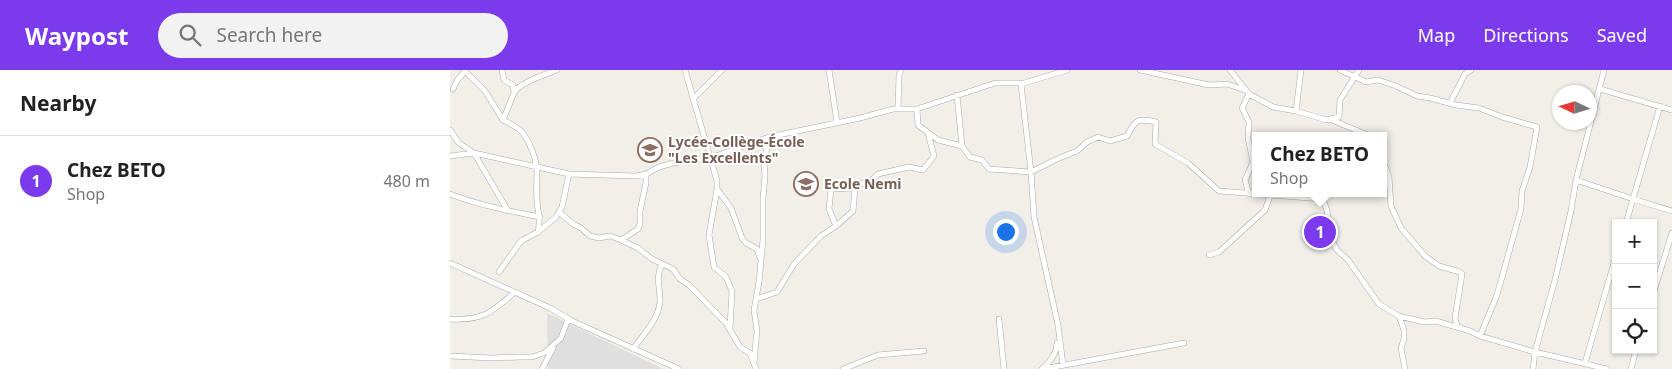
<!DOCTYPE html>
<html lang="en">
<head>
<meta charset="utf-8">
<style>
  body { margin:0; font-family:"Noto Sans",sans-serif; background:#f2f2f2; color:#222 }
  .controls { position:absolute; right:15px; bottom:15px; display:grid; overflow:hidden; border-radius:0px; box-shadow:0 1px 4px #0004 }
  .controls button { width:45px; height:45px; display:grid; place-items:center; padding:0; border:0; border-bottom:1px solid #e0e0e0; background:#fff; color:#222; font:25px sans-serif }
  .compass { position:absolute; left:1102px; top:15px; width:45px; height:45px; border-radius:50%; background:#fff; box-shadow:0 1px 4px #0004; rotate:274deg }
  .you { position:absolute; left:555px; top:161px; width:18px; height:18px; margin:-12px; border:4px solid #fff; border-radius:50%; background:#1a73e8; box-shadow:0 0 0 8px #1a73e833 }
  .badge { display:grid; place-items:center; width:32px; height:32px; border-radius:50%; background:#7c3aed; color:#fff; font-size:16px; font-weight:700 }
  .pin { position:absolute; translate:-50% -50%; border:2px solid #fff; box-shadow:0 1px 5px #0006 }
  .popup { position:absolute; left:802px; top:62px; width:135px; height:65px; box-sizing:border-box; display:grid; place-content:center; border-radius:0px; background:#fff; filter:drop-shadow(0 1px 4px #0005); font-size:16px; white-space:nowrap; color:#767676 }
  .popup b { font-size:19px; color:#222 }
  .popup::after { content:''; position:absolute; left:50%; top:100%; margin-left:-10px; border:10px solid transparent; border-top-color:#fff }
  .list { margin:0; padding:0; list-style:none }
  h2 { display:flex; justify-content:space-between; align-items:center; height:65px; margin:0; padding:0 20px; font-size:21px }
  h2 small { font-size:16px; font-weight:400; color:#767676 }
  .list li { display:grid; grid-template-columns:32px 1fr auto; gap:15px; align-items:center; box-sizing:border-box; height:90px; padding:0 20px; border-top:1px solid #e0e0e0 }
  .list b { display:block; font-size:19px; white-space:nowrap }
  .list p { margin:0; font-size:16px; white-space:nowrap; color:#767676 }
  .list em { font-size:16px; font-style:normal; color:#767676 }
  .icon { flex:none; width:28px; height:28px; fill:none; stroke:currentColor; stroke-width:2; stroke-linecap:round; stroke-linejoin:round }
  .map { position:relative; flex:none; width:1222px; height:299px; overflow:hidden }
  header { display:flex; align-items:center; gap:30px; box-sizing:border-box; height:70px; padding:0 25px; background:#7c3aed; color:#fff }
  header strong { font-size:24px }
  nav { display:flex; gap:28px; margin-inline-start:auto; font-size:18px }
  .search { width:350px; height:45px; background:#f2f2f2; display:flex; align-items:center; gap:12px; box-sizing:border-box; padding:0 18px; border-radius:28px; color:#767676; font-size:19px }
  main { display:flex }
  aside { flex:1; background:#fff }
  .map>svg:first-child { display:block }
</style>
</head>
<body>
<header>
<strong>Waypost</strong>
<div class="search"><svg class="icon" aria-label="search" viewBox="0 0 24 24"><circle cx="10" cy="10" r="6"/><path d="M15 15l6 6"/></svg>Search here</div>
<nav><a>Map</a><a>Directions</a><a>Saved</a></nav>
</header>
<main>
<aside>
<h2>Nearby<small></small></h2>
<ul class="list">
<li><span class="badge">1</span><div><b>Chez BETO</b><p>Shop</p></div><em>480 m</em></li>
</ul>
</aside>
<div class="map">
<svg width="1222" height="299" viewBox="0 0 1222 299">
  <rect width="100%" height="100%" fill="#f2efe9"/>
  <path fill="#e0dfdf" d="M 97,243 L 213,299 L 98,299 Z"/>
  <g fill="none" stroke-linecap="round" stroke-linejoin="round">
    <defs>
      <path id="street" d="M 235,0 L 267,111 L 267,119 L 259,165 L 264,197 L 276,207 L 282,221 L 280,258
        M 379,0 L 387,52
        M 690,0 L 759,15 L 777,14 L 795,20
        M 780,0 L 799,24 L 823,37 L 846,41 L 876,50 L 889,47 L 890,30 L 909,0
        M 890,0 L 916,12 L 928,10 L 946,16 L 967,26 L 980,28 L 1006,35 L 1029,38 L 1052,47 L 1087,57 L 1080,97 L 1072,121 L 1071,139 L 1047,225 L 1030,266
        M 571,14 L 581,102 L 609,88 L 627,81 L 637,72 L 648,67 L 660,71 L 677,66 C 686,49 687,48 706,52 L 705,74 L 738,93 L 769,121 L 873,129 L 880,123
        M 3,19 L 8,9 L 15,1 L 35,21 L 53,50
        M 1150,19 L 1222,40
        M 64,23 C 68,13 96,4 107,0
        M 799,24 L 792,38 L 799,52 L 798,68 L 803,92 L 795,110 L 799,124
        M 507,25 L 512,76 L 520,87 L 532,90 L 539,99 L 581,102 L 584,147 L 608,255 L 613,295
        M 243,29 L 272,0
        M 1000,33 L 1015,4 L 1021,0
        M 448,39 L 449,5 L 451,0
        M 467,39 L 468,55 L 488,70 L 512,76
        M 846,41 L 851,0
        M 882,50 L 920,66
        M 0,60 L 9,73 L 24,83 L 58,141
        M 0,86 L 24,83 L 119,104 L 186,106 L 196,104 L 209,97 L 223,93 L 260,88 L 319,67 L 410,48 L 443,39 L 467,39 L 545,13 L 570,13 L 571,14 L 617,0
        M 934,94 L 939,107 L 941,136 L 951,158 L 975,186 L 989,196 L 1010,202 L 1012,204 L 1005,248 L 1007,256 L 1009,257
        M 1126,110 L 1183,129 L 1222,141
        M 405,118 L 412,113 L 423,109 L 428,104 L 459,97 L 473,100 L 484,86 L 478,63
        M 267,119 L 281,138 L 292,168 L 296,173 L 307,179 L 310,188
        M 0,124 C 29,135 59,141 90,147
        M 873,129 L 877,141 L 881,169 L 887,180 L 898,190 L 929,234 L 949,246 L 954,260 L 954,269 L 951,278 L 955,299
        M 109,142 L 123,154 L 131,158 L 140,166 L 149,168 L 160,166 L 171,170 L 188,178 L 202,189 L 223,199 L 230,209 L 239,215 L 276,253 L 290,277 L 300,283 L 306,299
        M 1176,153 L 1210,36
        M 88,162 L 106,147 L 112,137 L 119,104
        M 171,170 L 188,159 L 190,154 L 190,141 L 196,113 L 196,104
        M 759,185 L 769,182 L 815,140 L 820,126
        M 0,193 L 100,238 L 122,251 L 229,299
        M 49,202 L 71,171 L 88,162 C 91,150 88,143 87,131 C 86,121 87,110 87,100 C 86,88 79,69 70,60 C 65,56 59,53 53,50 L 64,23 L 63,15 L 54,10 L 52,0
        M 1203,224 L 1222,163
        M 306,229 L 327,222 L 344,194 L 371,166 L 386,156 L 403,141 L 405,118 L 381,119 L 379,139 L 386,156
        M 949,246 L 974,252 L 986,251 L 1020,261 L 1030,266 L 1085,282 L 1157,299
        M 0,249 C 32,251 41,243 64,223
        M 549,249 L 554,299
        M 183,279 C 193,265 210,248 210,230 C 210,215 205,209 212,194
        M 0,286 L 41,288 L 70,287 L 82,287 L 94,283 L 111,268 L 118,249
        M 304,292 L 307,261 L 304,240 L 309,212 L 313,170 L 313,128 L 315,106 L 314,93 L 319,67
        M 1135,293 L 1166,186
        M 92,299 L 103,278
        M 393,299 L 428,285 L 474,281
        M 592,299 C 600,292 607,284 607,273
        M 593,299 L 734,273
        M 1083,299 L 1085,282 L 1105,210 L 1121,141 L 1126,110 L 1154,0
        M 1181,299 L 1186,280"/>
    </defs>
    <use href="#street" stroke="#a9a9a9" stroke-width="6"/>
    <use href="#street" stroke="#fff" stroke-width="5"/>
  </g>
  <defs>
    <symbol id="school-ring" viewBox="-11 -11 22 22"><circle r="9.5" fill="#fff" stroke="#8d6e63" stroke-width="1.5"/><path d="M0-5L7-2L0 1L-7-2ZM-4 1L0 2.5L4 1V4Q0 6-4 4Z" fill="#8d6e63"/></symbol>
  </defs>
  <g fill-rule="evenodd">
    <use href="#school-ring" x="186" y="66" width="28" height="28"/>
    <use href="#school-ring" x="342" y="100" width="28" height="28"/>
  </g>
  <g text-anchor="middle" stroke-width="4" stroke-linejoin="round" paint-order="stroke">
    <g font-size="14" font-weight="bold" fill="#785e54" stroke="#fff" text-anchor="start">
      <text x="218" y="77">Lycée-Collège-École<tspan x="218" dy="16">"Les Excellents"</tspan></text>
      <text x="374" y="119">Ecole Nemi</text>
    </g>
  </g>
</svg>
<div class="controls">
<button>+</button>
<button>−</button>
<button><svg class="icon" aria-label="locate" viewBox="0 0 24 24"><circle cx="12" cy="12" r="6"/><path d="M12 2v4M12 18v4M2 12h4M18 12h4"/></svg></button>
</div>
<svg class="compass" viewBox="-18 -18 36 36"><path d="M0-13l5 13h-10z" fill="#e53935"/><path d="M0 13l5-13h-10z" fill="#767676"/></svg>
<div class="you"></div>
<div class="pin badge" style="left:870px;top:162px">1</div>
<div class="popup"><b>Chez BETO</b>Shop</div>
</div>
</main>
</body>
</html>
